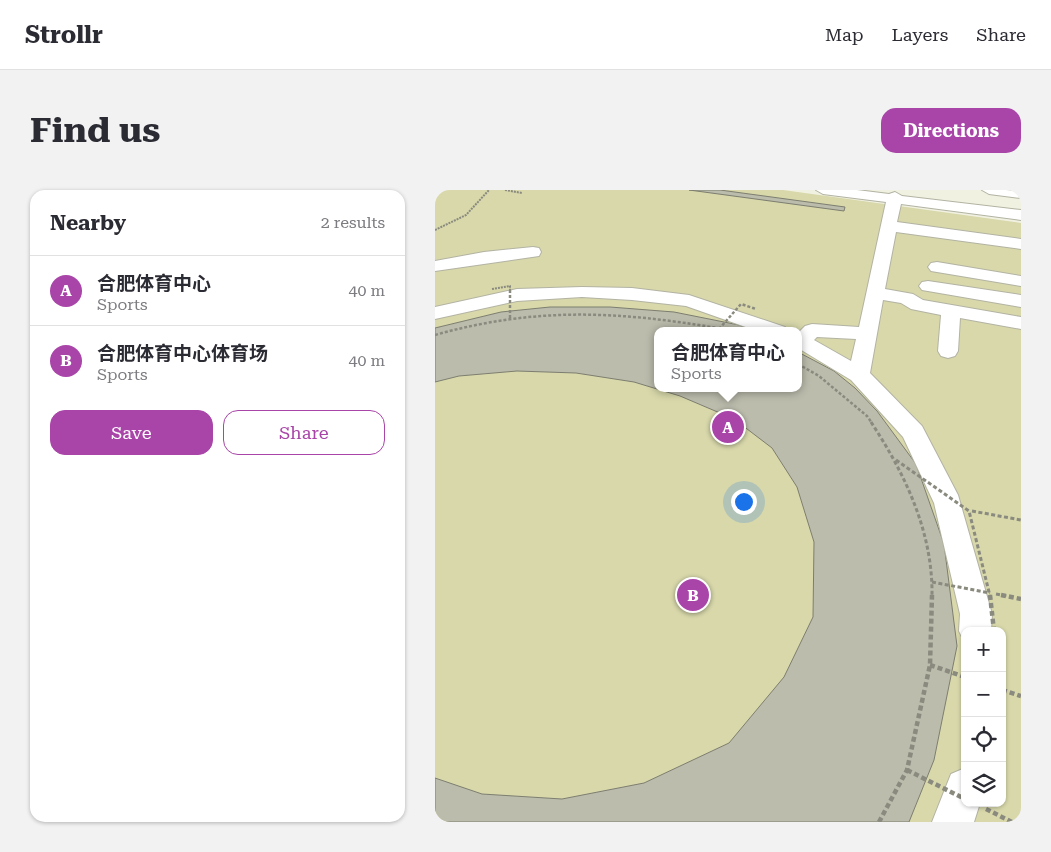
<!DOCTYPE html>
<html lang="en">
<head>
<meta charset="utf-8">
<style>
  body { margin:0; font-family:"Roboto Serif","Noto Sans SC",serif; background:#f2f2f3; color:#2b2b33 }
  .controls { position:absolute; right:15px; bottom:15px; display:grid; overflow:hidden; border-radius:10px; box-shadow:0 1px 4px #0004 }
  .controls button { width:45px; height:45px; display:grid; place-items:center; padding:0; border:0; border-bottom:1px solid #e1e1e2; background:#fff; color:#2b2b33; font:25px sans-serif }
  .you { position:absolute; left:308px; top:311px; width:18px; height:18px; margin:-12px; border:4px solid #fff; border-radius:50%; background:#1a73e8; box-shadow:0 0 0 8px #1a73e833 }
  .badge { display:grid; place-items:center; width:32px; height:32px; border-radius:50%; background:#a944a8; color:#fff; font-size:16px; font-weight:700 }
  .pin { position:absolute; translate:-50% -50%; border:2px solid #fff; box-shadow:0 1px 5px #0006 }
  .popup { position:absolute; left:219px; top:137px; width:148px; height:65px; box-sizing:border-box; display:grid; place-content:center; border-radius:10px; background:#fff; filter:drop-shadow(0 1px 4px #0005); font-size:16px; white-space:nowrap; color:#7c7c81 }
  .popup b { font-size:19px; color:#2b2b33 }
  .popup::after { content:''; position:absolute; left:50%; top:100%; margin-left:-10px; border:10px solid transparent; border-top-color:#fff }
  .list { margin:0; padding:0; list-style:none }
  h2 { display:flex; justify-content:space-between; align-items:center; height:65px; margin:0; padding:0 20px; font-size:21px }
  h2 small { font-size:16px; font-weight:400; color:#7c7c81 }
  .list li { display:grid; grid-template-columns:32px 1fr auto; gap:15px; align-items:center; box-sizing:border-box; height:70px; padding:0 20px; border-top:1px solid #e1e1e2 }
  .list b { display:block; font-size:19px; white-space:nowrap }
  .list p { margin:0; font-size:16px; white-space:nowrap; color:#7c7c81 }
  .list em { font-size:16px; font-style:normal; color:#7c7c81 }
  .actions { display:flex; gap:10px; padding:15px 20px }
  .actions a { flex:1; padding:11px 0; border:1px solid #a944a8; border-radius:15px; text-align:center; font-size:18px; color:#a944a8 }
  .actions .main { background:#a944a8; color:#fff }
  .icon { flex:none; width:28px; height:28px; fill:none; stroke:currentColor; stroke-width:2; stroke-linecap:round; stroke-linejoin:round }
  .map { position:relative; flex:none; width:586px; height:632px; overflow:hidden; border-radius:15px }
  header { display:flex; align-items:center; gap:30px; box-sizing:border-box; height:70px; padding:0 25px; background:#fff; border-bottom:1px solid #e1e1e2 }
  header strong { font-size:24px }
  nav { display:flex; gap:28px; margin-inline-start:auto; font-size:18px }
  .intro { display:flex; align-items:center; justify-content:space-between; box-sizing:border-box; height:120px; padding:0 30px }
  h1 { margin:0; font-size:35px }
  .button { padding:12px 22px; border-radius:15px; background:#a944a8; color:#fff; font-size:18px; font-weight:700 }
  main { display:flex; gap:30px; padding:0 30px }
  aside { flex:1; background:#fff; border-radius:15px; box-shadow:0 1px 4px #0004 }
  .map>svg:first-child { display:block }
</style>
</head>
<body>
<header>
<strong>Strollr</strong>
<nav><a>Map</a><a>Layers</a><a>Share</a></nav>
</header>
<div class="intro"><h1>Find us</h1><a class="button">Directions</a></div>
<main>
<aside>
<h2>Nearby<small>2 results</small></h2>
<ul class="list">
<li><span class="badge">A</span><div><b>合肥体育中心</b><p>Sports</p></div><em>40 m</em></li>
<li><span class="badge">B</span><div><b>合肥体育中心体育场</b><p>Sports</p></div><em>40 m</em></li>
</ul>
<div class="actions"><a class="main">Save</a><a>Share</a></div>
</aside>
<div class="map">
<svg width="586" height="632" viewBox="0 0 586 632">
  <rect width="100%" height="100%" fill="#f1f1e1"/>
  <path fill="#d8d8ab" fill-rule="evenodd" d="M 0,0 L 348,0 L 586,33 L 586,632 L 0,632 ZM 223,141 L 363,141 L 363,198 L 223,198 ZM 530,441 L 567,441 L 567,613 L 530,613 Z"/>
  <path fill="#bbbcac" stroke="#7d7e6f" d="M 254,0 L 285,0 L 410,17 L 409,21 Z
    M 115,117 L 175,117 L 239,122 L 304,135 L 317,141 L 223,141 L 223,198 L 363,198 L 363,162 L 399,181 L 420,198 L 442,221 L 481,274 L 509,354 L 522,456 L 499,570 L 474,632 L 0,632 L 0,588 L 47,604 L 127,609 L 209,593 L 294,553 L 349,487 L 378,427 L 379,352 L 362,297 L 337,258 L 299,229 L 245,206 L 199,192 L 141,183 L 82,181 L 24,186 L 0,192 L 0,138 L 66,122 Z"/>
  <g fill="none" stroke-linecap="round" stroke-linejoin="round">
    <defs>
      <path id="minor" d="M 381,0 L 422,0 L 454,4 L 460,2 L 467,6 L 586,20 L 586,30 L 466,14 L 462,32 L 586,49 L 586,59 L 461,42 L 450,99 L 478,104 L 488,110 L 586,127 L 586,139 L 525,128 L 523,161 L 520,166 L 513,168 L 506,166 L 503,161 L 506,125 L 476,119 L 466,113 L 448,110 L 435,183 L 487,236 L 523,305 L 557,424 L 556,441 L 530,441 L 530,453 L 524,441 L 525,424 L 499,313 L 468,247 L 416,190 L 363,158 L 363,143 L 370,136 L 377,134 L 424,137 L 451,12 L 388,4 ZM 382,147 L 421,149 L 416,171 L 379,150 Z
        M 547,0 L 586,0 L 586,8 L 554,4 Z
        M 98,57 L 104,58 L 106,62 L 104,66 L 0,81 L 0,71 L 49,62 Z
        M 502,72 L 586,86 L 586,96 L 496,81 L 493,77 L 496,73 Z
        M 493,91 L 586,105 L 586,117 L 487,100 L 484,96 L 487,92 Z
        M 147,97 L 197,98 L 254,105 L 350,137 L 353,141 L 322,141 L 251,116 L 197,110 L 147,107 L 82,111 L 0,129 L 0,117 L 82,99 Z
        M 530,578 L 530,613 L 545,613 L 539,632 L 497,632 L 516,584 Z"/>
    </defs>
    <use href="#minor" stroke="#b3b3a3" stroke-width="2"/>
    <path stroke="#8a8a7f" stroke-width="2" stroke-dasharray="2 1" stroke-linecap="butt" d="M 70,0 L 87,3
      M 0,40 L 31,25 L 54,0"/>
    <path stroke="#8a8a7f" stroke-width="2.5" stroke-dasharray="3 2" stroke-linecap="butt" d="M 0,145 C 99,117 182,121 282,138
      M 363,174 L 384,186 L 432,226 L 437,233"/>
    <path stroke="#8a8a7f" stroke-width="3" stroke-dasharray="4 2.5" stroke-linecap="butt" d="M 436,232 C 470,284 498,342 497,406
      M 537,321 L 586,330
      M 561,404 L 572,406"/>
    <path stroke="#8a8a7f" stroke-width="4.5" stroke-dasharray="5 3" stroke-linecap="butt" d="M 566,405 L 586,409
      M 495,475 L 530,487
      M 567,500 L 586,506
      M 551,619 L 577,632
      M 444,632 L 472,580 L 495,475 L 497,405"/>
    <use href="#minor" fill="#fff" fill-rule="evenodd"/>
    <path stroke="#8a8a7f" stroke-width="2" stroke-dasharray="2 1" stroke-linecap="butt" d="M 57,99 L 75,96 L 75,101"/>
    <path stroke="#8a8a7f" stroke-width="2.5" stroke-dasharray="3 2" stroke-linecap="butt" d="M 75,100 L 75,128
      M 284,139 L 306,114 L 321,119"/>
    <path stroke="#8a8a7f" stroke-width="3" stroke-dasharray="4 2.5" stroke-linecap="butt" d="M 461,270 L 534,321 L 555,406
      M 497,392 L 555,403"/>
    <path stroke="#8a8a7f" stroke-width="4.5" stroke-dasharray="5 3" stroke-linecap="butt" d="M 555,405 L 559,441
      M 472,580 L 530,609"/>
  </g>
</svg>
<div class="controls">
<button>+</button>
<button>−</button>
<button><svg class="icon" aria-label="locate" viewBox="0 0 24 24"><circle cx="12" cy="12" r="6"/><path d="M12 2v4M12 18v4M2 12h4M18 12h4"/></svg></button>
<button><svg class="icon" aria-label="layers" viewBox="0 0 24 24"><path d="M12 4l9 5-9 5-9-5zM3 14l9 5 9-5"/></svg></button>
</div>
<div class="you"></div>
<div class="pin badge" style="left:293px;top:237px">A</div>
<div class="popup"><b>合肥体育中心</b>Sports</div>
<div class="pin badge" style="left:258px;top:405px">B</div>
</div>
</main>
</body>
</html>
